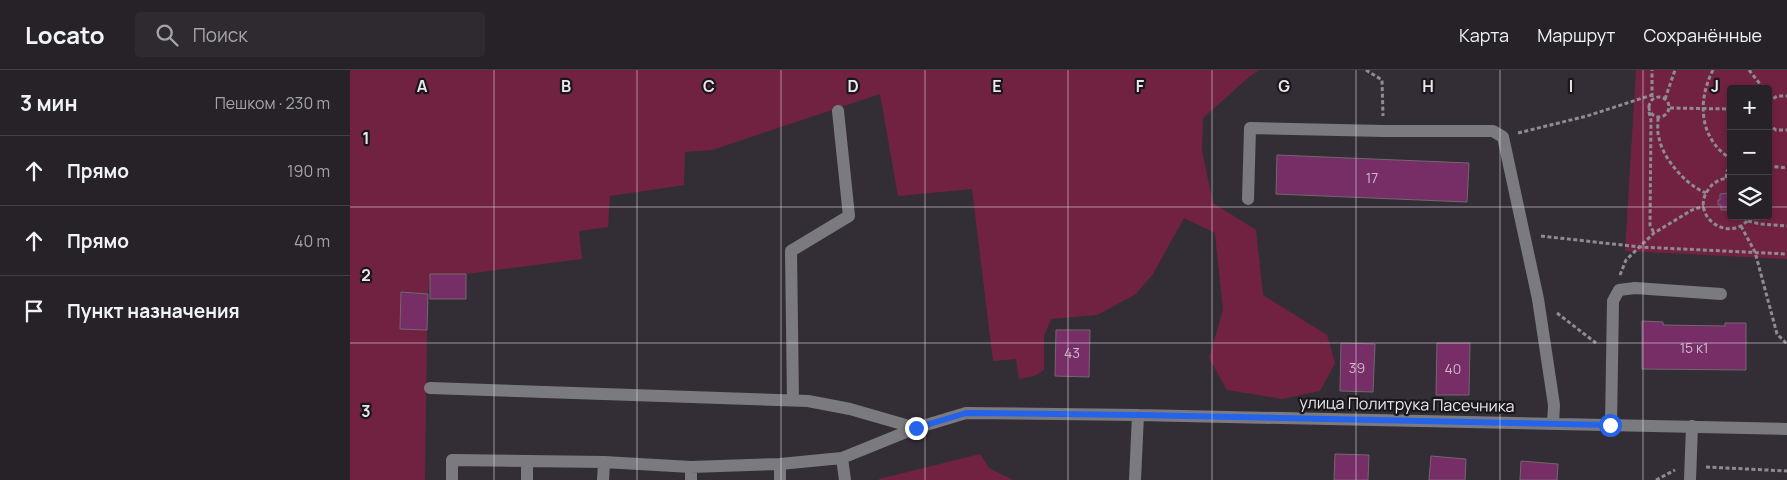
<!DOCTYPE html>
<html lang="ru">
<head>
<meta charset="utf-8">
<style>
  body { margin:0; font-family:Manrope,sans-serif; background:#2e2a30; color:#f1f3f6 }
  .controls { position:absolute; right:15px; top:15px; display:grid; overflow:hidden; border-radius:5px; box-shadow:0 2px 8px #0003 }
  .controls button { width:45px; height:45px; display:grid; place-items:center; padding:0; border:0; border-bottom:1px solid #423f45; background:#262228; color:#f1f3f6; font:25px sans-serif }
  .stop { position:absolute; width:15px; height:15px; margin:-11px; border:4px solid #2563eb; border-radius:50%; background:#fff }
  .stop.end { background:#2563eb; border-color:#fff; box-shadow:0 1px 5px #0008 }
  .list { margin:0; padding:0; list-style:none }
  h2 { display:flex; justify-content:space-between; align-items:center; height:65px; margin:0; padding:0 20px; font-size:21px }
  h2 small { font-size:16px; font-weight:400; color:#a4a4a8 }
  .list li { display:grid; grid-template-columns:32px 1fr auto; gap:15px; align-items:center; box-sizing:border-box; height:70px; padding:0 20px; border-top:1px solid #423f45 }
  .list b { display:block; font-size:19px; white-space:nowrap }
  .list em { font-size:16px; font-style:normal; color:#a4a4a8 }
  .icon { flex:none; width:28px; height:28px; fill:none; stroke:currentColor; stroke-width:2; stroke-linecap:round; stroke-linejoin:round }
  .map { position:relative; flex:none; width:1437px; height:410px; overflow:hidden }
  header { display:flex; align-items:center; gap:30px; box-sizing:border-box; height:70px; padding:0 25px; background:#262228; border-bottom:1px solid #423f45 }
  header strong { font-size:24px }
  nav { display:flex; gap:28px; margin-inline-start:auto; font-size:18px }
  .search { width:350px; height:45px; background:#2e2a30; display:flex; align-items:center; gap:12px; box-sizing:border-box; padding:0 18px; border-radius:5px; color:#a4a4a8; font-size:19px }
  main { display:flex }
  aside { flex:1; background:#262228 }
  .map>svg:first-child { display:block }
</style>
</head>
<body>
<header>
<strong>Locato</strong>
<div class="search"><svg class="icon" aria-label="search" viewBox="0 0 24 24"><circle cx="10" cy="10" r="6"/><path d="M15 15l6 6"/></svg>Поиск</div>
<nav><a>Карта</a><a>Маршрут</a><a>Сохранённые</a></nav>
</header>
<main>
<aside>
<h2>3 мин<small>Пешком · 230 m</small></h2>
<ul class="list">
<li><svg class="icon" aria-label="ahead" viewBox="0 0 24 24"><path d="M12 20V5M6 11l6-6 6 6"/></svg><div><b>Прямо</b></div><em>190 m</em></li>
<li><svg class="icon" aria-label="ahead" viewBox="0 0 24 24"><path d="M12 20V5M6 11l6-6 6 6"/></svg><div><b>Прямо</b></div><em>40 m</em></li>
<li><svg class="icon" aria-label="arrive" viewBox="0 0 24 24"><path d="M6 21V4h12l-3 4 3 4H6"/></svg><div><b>Пункт назначения</b></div></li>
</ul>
</aside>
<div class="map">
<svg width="1437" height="410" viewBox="0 0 1437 410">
  <rect width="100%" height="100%" fill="#332e36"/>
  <path fill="#722241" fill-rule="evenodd" d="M 0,0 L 909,0 L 899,7 L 853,48 L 852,81 L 863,133 L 906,160 L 913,225 L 977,265 L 985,293 L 970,321 L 932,329 L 877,320 L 859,288 L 873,240 L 865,163 L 834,148 L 803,204 L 786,224 L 747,245 L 701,249 L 694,266 L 694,300 L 684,306 L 669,309 L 666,289 L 643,291 L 622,119 L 548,126 L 530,24 L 362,80 L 335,82 L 334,115 L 260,126 L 258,157 L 229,161 L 232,189 L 116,204 L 80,204 L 78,224 L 51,223 L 50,259 L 77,260 L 75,410 L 0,410 Z
    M 1286,0 L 1437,0 L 1437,189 L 1275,181 ZM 1381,19 L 1418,19 L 1418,146 L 1381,146 Z
    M 630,384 L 639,398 L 663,410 L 529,410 L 529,409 Z"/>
  <path fill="#772d66" stroke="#71686e" d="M 927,85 L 1119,93 L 1117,132 L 926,124 Z
    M 1381,123 L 1381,140 L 1371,140 L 1371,135 L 1368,135 L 1368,130 L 1370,130 L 1370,124 Z
    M 80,204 L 116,204 L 116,229 L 80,229 Z
    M 51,222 L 78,224 L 77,260 L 50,259 Z
    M 1292,251 L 1313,252 L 1313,255 L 1375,256 L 1375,253 L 1396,253 L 1396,300 L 1292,299 Z
    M 706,260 L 740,260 L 739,307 L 705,306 Z
    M 991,273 L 1025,274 L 1023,322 L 990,321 Z
    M 1087,273 L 1120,273 L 1119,325 L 1086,325 Z
    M 985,384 L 1019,385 L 1018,410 L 984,410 Z
    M 1081,386 L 1116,389 L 1115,410 L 1079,410 Z
    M 1171,391 L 1208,394 L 1207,410 L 1170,410 Z"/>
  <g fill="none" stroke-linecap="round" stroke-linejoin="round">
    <path stroke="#8f8b92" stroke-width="3" stroke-dasharray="4 2.5" stroke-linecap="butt" d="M 1016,0 L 1032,10 L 1033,46
      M 1363,0 C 1347,31 1349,69 1381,89
      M 1399,0 L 1414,19
      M 1418,25 L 1421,29
      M1299 37a10 10 0 1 1 20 0a10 10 0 1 1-20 0Z
      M 1302,27 L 1302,0
      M 1315,29 L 1325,0
      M 1418,32 L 1427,26 L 1437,26
      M 1320,38 L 1381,39
      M 1299,42 L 1301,50 L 1300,155 L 1304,163
      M 1308,48 C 1308,54 1307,62 1309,68 C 1313,89 1336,115 1356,123
      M 1418,54 L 1426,60 L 1437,60
      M 1168,63 L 1237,46 L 1302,25
      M 1418,96 L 1437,98
      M 1376,108 L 1377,101 L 1381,97
      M 1381,108 C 1371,108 1363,112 1358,120 C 1339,147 1382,176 1401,146
      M 1398,151 L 1410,154 L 1437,156
      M 1391,156 L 1405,182 L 1427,264 L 1437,274
      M 1191,166 L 1290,177 L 1437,184
      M 1270,205 L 1276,190 L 1304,163 L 1342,140 L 1354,136
      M 1207,243 L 1246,273
      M 1356,397 L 1437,401
      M 1306,410 L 1325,400"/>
    <path stroke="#7b7b7f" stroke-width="12" d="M 898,129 L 900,58 L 1034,61 L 1143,61 L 1153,67 L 1188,229 L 1204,335 L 1203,354
      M 80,318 L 458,331 L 500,339 L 566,358
      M 443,330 L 441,181 L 499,146 L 488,41
      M 1261,355 L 1263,231 L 1269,220 L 1285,218 L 1371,224
      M 492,388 L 495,410
      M 102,410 L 102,390 L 254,392 L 341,397 L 430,394
      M 177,410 L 177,391
      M 253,410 L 254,392
      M 341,410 L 341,397
      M 430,410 L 430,394 L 492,388 L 566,358 L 616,343 L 788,345 L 1437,359
      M 785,410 L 788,345
      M 1340,410 L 1342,356"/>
  </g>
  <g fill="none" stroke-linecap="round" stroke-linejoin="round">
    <path stroke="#2563eb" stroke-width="6" d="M 566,358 L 616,343 L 788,345 L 1260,355"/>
  </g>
  <path fill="none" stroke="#ebe8ed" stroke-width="1" stroke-opacity="0.55" d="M 144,0 L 144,410M 287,0 L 287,410M 431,0 L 431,410M 575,0 L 575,410M 718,0 L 718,410M 862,0 L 862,410M 1006,0 L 1006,410M 1150,0 L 1150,410M 1293,0 L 1293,410M 0,137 L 1381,137M 1418,137 L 1437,137M 0,273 L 1437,273"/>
  <g text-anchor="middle" stroke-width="4.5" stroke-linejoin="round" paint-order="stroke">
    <g font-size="14" fill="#ceb9cb">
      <text x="1022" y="113">17</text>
      <text x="1344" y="283">15 к1</text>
      <text x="722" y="288">43</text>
      <text x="1007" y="303">39</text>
      <text x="1103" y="304">40</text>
    </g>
    <g font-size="16" fill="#ebe8ed" stroke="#1a171b">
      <text transform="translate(1057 334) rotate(1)" y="6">улица Политрука Пасечника</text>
    </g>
  </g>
  <g font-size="16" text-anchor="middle" font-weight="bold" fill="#ebe8ed" stroke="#1a171b" stroke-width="4.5" stroke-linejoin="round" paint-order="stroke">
    <text x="72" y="22">A</text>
    <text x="216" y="22">B</text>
    <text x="359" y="22">C</text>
    <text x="503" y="22">D</text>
    <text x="647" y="22">E</text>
    <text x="790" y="22">F</text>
    <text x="934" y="22">G</text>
    <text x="1078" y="22">H</text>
    <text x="1221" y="22">I</text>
    <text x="1365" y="22">J</text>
    <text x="16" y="74">1</text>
    <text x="16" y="211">2</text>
    <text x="16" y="347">3</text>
  </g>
</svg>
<div class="controls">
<button>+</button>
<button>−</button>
<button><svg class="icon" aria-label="layers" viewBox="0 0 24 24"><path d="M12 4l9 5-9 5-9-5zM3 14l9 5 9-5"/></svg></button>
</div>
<div class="stop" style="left:1260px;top:355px"></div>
<div class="stop end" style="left:566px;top:358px"></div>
</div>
</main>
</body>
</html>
